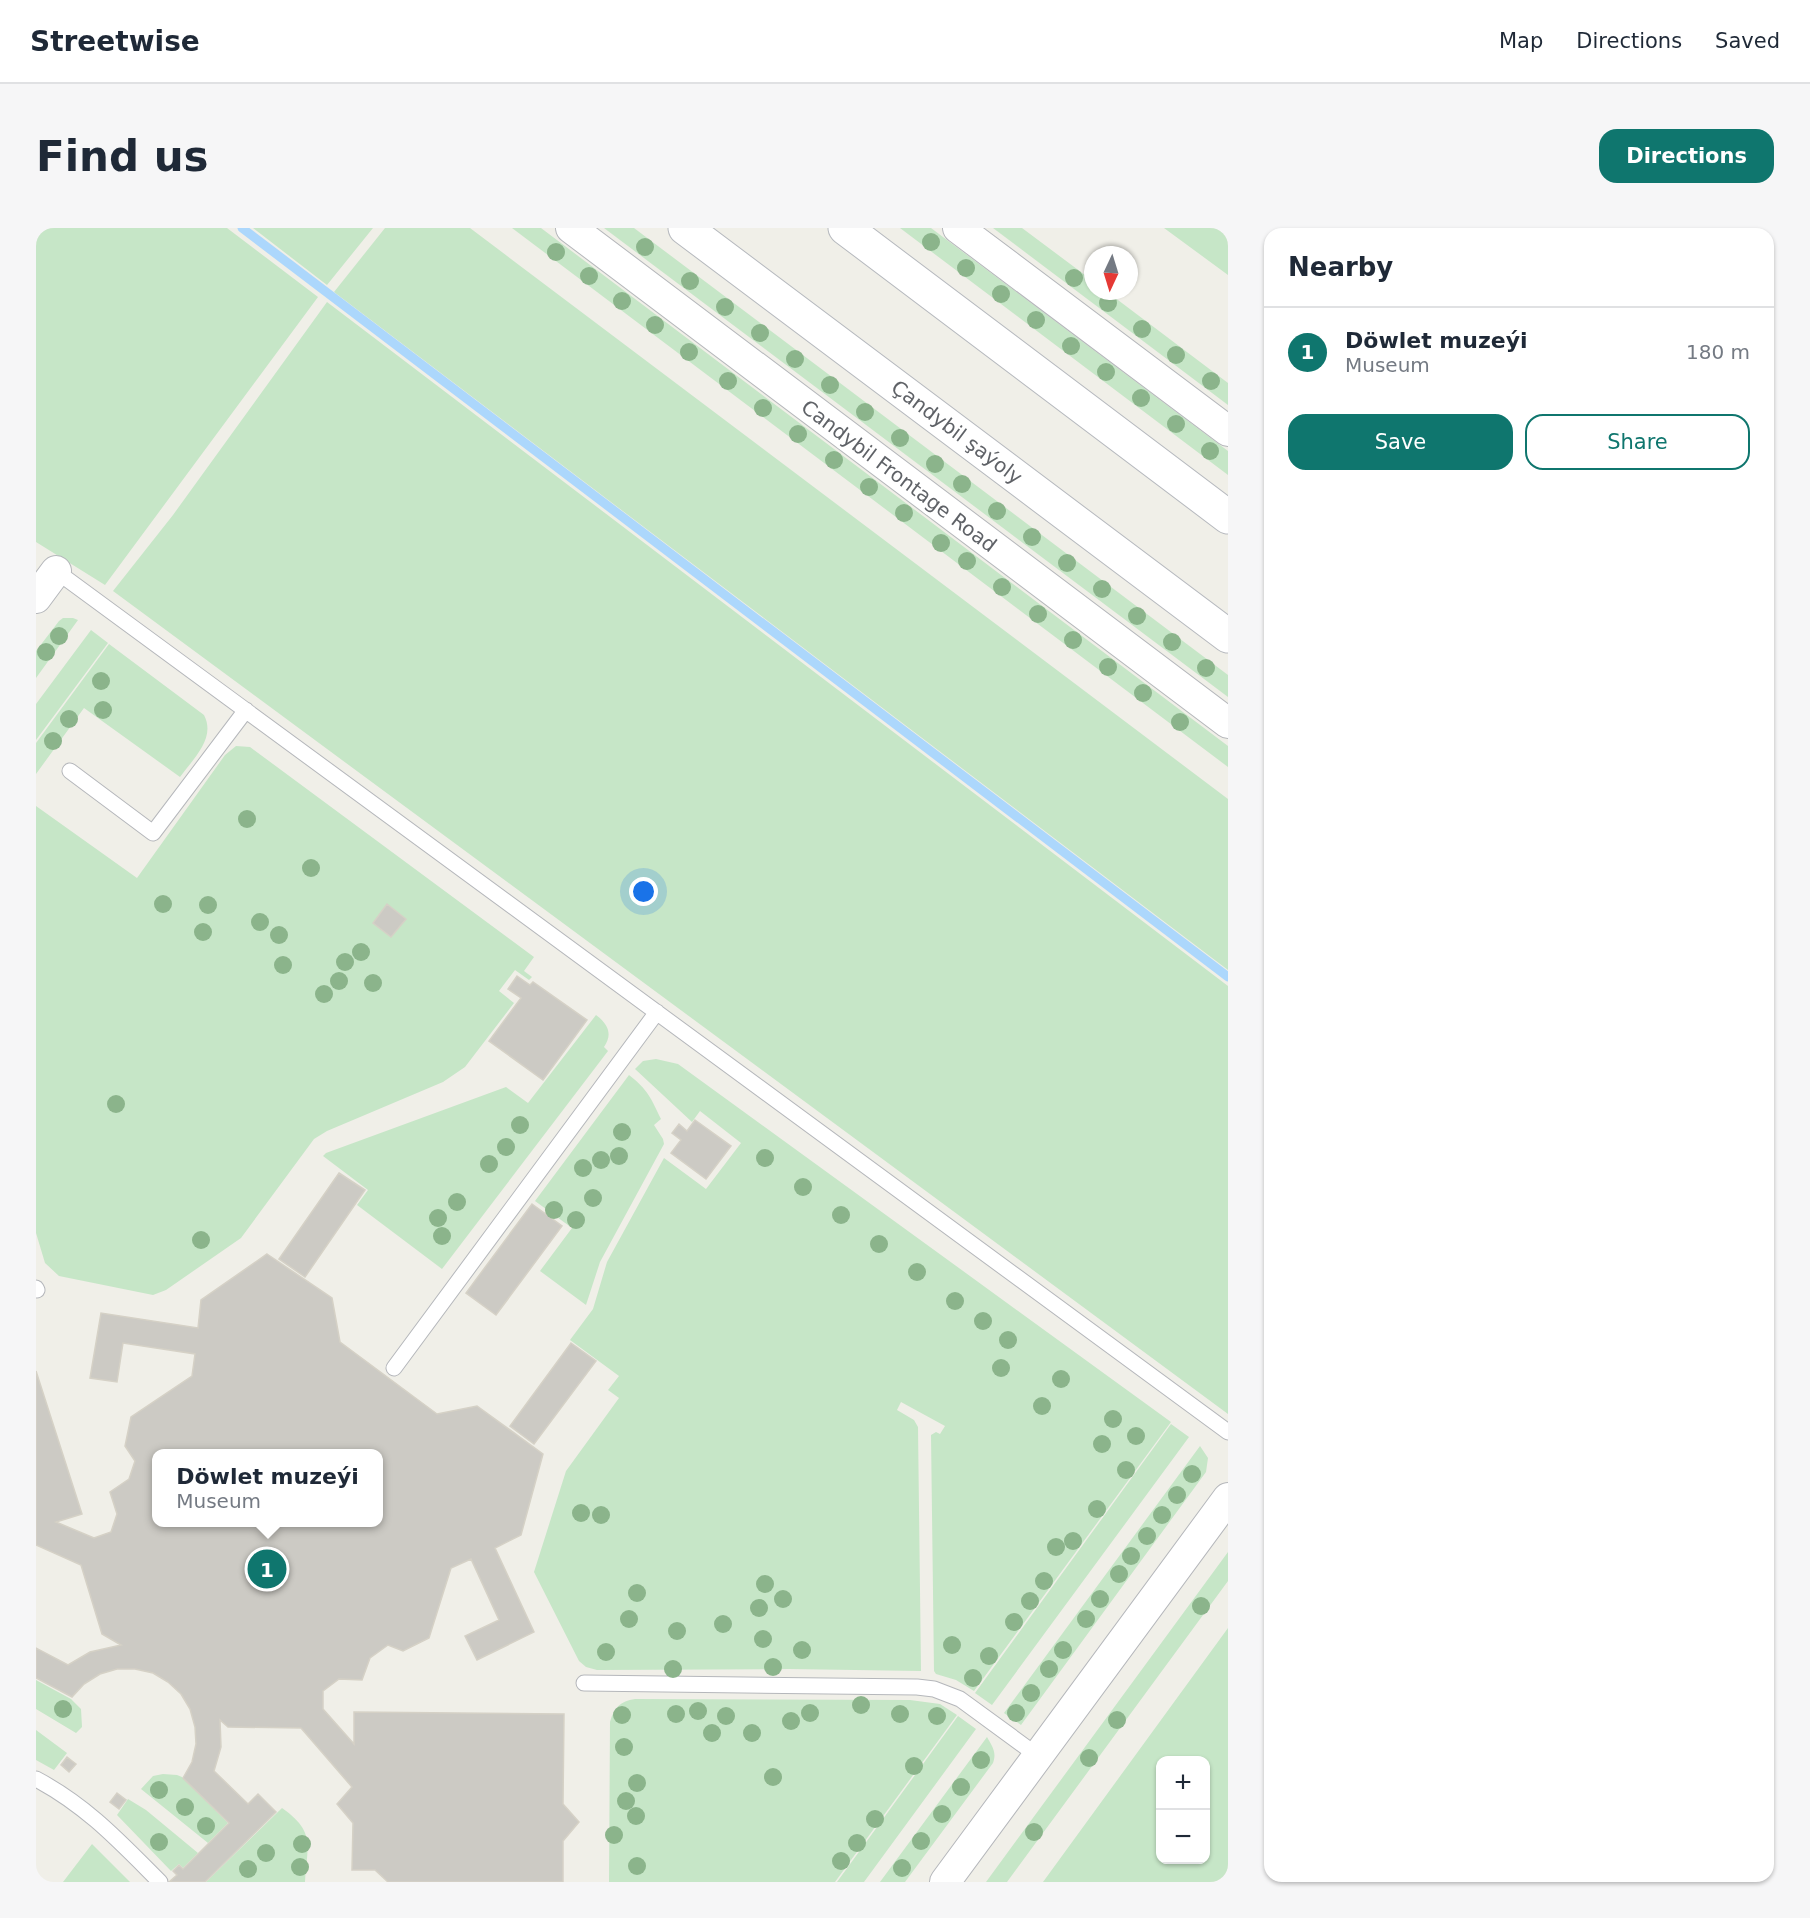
<!DOCTYPE html>
<html lang="en">
<head>
<meta charset="utf-8">
<style>
  body { margin:0; font-family:"DejaVu Sans",sans-serif; background:#f6f6f7; color:#1f2937 }
  .controls { position:absolute; right:18px; bottom:18px; display:grid; overflow:hidden; border-radius:12px; box-shadow:0 2px 4px #0004 }
  .controls button { width:54px; height:54px; display:grid; place-items:center; padding:0; border:0; border-bottom:2px solid #e0e1e3; background:#fff; color:#1f2937; font:30px sans-serif }
  .compass { position:absolute; left:1048px; top:18px; width:54px; height:54px; border-radius:50%; background:#fff; box-shadow:0 2px 4px #0004; rotate:184deg }
  .you { position:absolute; left:608px; top:664px; width:21px; height:21px; margin:-15px; border:4px solid #fff; border-radius:50%; background:#1a73e8; box-shadow:0 0 0 9px #1a73e833 }
  .badge { display:grid; place-items:center; width:39px; height:39px; border-radius:50%; background:#0f766e; color:#fff; font-size:20px; font-weight:700 }
  .pin { position:absolute; translate:-50% -50%; border:3px solid #fff; box-shadow:0 2px 6px #0006 }
  .popup { position:absolute; left:116px; top:1221px; width:231px; height:78px; box-sizing:border-box; display:grid; place-content:center; border-radius:12px; background:#fff; filter:drop-shadow(0 2px 4px #0005); font-size:20px; white-space:nowrap; color:#747a83 }
  .popup b { font-size:22px; color:#1f2937 }
  .popup::after { content:''; position:absolute; left:50%; top:100%; margin-left:-12px; border:12px solid transparent; border-top-color:#fff }
  .list { margin:0; padding:0; list-style:none }
  h2 { display:flex; justify-content:space-between; align-items:center; height:78px; margin:0; padding:0 24px; font-size:26px }
  h2 small { font-size:20px; font-weight:400; color:#747a83 }
  .list li { display:grid; grid-template-columns:39px 1fr auto; gap:18px; align-items:center; box-sizing:border-box; height:90px; padding:0 24px; border-top:2px solid #e0e1e3 }
  .list b { display:block; font-size:22px; white-space:nowrap }
  .list p { margin:0; font-size:20px; white-space:nowrap; color:#747a83 }
  .list em { font-size:20px; font-style:normal; color:#747a83 }
  .actions { display:flex; gap:12px; padding:18px 24px }
  .actions a { flex:1; padding:14px 0; border:2px solid #0f766e; border-radius:18px; text-align:center; font-size:21px; color:#0f766e }
  .actions .main { background:#0f766e; color:#fff }
  .map { position:relative; flex:none; width:1192px; height:1654px; overflow:hidden; border-radius:18px }
  header { display:flex; align-items:center; gap:36px; box-sizing:border-box; height:84px; padding:0 30px; background:#fff; border-bottom:2px solid #e0e1e3 }
  header strong { font-size:28px }
  nav { display:flex; gap:33px; margin-inline-start:auto; font-size:21px }
  .intro { display:flex; align-items:center; justify-content:space-between; box-sizing:border-box; height:144px; padding:0 36px }
  h1 { margin:0; font-size:42px }
  .button { padding:15px 27px; border-radius:18px; background:#0f766e; color:#fff; font-size:21px; font-weight:700 }
  main { display:flex; gap:36px; padding:0 36px }
  aside { flex:1; background:#fff; border-radius:18px; box-shadow:0 2px 4px #0004 }
  .map>svg:first-child { display:block }
</style>
</head>
<body>
<header>
<strong>Streetwise</strong>
<nav><a>Map</a><a>Directions</a><a>Saved</a></nav>
</header>
<div class="intro"><h1>Find us</h1><a class="button">Directions</a></div>
<main>
<div class="map">
<svg width="1192" height="1654" viewBox="0 0 1192 1654">
  <rect width="100%" height="100%" fill="#f0efe8"/>
  <path fill="#c6e6c7" fill-rule="evenodd" d="M 0,0 L 191,0 L 282,69 L 69,357 L 0,314 Z
    M 217,0 L 337,0 L 291,57 Z
    M 349,0 L 434,0 L 1192,571 L 1192,742 L 298,64 Z
    M 476,0 L 505,0 L 1192,518 L 1192,539 Z
    M 568,0 L 598,0 L 1192,447 L 1192,469 Z
    M 864,0 L 895,0 L 1192,223 L 1192,247 Z
    M 957,0 L 986,0 L 1057,53 L 1057,63 L 1070,63 L 1192,155 L 1192,177 Z
    M 1128,0 L 1192,0 L 1192,47 Z
    M 291,74 L 1192,758 L 1192,1186 L 77,363 L 137,287 Z
    M 27,390 L 37,390 L 42,392 L 0,450 L 0,423 L 23,393 Z
    M 55,402 L 72,415 L 0,512 L 0,476 Z
    M 73,416 L 168,487 C 180,510 158,530 144,549 L 48,480 L 0,546 L 0,515 Z
    M 200,518 L 214,519 L 498,729 L 488,743 L 496,749 L 493,752 L 479,742 L 463,763 L 478,775 L 429,839 L 407,854 L 291,903 L 278,911 L 205,1010 L 130,1062 L 117,1067 L 23,1048 L 9,1035 L 0,1005 L 0,578 L 101,650 L 189,527 Z
    M 560,787 C 572,796 577,806 568,819 L 572,823 L 406,1041 L 321,977 L 332,962 L 287,928 L 290,925 L 470,859 L 492,875 Z
    M 620,831 L 642,836 L 1135,1194 L 938,1463 L 920,1452 L 900,1446 L 898,1443 L 895,1207 L 900,1204 L 904,1206 L 909,1198 L 865,1174 L 861,1182 L 878,1192 L 882,1199 L 885,1443 L 753,1441 L 561,1442 L 550,1439 L 543,1433 L 498,1344 L 530,1243 L 583,1170 L 572,1162 L 583,1148 L 534,1112 L 557,1081 L 571,1034 L 628,930 L 670,961 L 705,915 L 664,883 L 656,894 L 599,841 L 607,833 Z
    M 593,847 C 612,862 615,870 625,891 L 618,897 L 627,911 L 628,916 L 564,1034 L 550,1077 L 504,1043 L 536,1000 L 499,973 Z
    M 1135,1196 L 1153,1209 L 956,1477 L 939,1465 Z
    M 1164,1218 L 1172,1230 L 1170,1244 L 985,1497 L 968,1485 Z
    M 1192,1324 L 1192,1353 L 971,1654 L 950,1654 Z
    M 1192,1400 L 1192,1654 L 1007,1654 ZM 1124,1532 L 1170,1532 L 1170,1632 L 1124,1632 Z
    M 0,1452 L 35,1471 L 45,1481 L 46,1499 L 40,1505 L 0,1481 Z
    M 599,1471 L 874,1472 L 904,1476 L 921,1487 L 799,1654 L 573,1654 L 574,1494 C 578,1480 584,1473 599,1471 Z
    M 922,1488 L 940,1501 L 828,1654 L 801,1654 Z
    M 0,1502 L 31,1525 L 18,1542 L 0,1532 Z
    M 951,1509 C 956,1518 961,1524 957,1535 L 869,1654 L 844,1654 Z
    M 127,1546 L 141,1547 L 146,1549 L 192,1595 L 172,1615 L 105,1561 L 117,1548 Z
    M 92,1571 L 110,1582 L 162,1625 L 147,1640 L 143,1636 L 135,1643 L 81,1587 Z
    M 246,1580 C 280,1604 271,1617 269,1654 L 170,1654 Z
    M 56,1616 L 94,1654 L 27,1654 Z"/>
  <g fill="none" stroke-linecap="round" stroke-linejoin="round">
    <path stroke="#acd7fc" stroke-width="9" d="M 206,0 L 1192,749"/>
  </g>
  <path fill="#cccac4" stroke="#d5d1c6" stroke-width="1.5" fill-rule="evenodd" d="M 351,676 L 370,691 L 355,709 L 337,695 Z
    M 481,748 L 494,757 L 497,754 L 551,792 L 507,852 L 453,813 L 485,770 L 472,761 Z
    M 659,892 L 695,918 L 670,951 L 635,925 L 645,912 L 636,905 L 643,896 L 651,903 Z
    M 303,945 L 329,962 L 269,1049 L 243,1031 Z
    M 496,976 L 526,998 L 460,1087 L 430,1065 Z
    M 231,1026 L 296,1070 L 304,1114 L 401,1186 L 441,1178 L 507,1226 L 485,1307 L 459,1320 L 498,1404 L 441,1432 L 429,1408 L 463,1392 L 435,1331 L 415,1340 L 393,1410 L 367,1423 L 352,1417 L 334,1430 L 326,1452 L 303,1451 L 287,1463 L 287,1481 L 318,1516 L 318,1484 L 528,1486 L 527,1576 L 543,1594 L 527,1613 L 527,1654 L 352,1654 L 339,1642 L 316,1642 L 317,1595 L 301,1576 L 316,1559 L 265,1500 L 192,1499 L 184,1492 L 185,1519 L 178,1543 L 212,1576 L 222,1566 L 240,1584 L 169,1654 L 133,1654 L 141,1647 L 137,1643 L 143,1637 L 147,1641 L 193,1595 L 147,1550 L 156,1534 L 160,1516 L 159,1499 L 154,1481 L 145,1466 L 132,1454 L 117,1445 L 99,1441 L 81,1441 L 64,1446 L 48,1456 L 36,1469 L 0,1450 L 0,1420 L 32,1437 L 54,1424 L 85,1417 L 66,1406 L 45,1337 L 0,1317 L 0,1143 L 46,1286 L 20,1294 L 58,1310 L 75,1304 L 81,1286 L 74,1264 L 93,1251 L 99,1233 L 89,1218 L 95,1189 L 156,1148 L 159,1126 L 87,1115 L 81,1154 L 54,1150 L 65,1085 L 162,1100 L 165,1072 ZM 120,1226 L 342,1226 L 342,1294 L 120,1294 Z
    M 535,1115 L 560,1133 L 498,1216 L 474,1198 Z
    M 31,1529 L 40,1536 L 33,1544 L 25,1537 Z
    M 81,1565 L 90,1572 L 83,1581 L 74,1574 Z"/>
  <g fill="none" stroke-linecap="round" stroke-linejoin="round">
    <defs>
      <path id="lane" d="M 20,343 L 1192,1204
        M 34,543 L 117,605 L 210,482
        M 0,1060 L 1,1062
        M 358,1140 L 621,784
        M 548,1455 L 881,1459 L 898,1461 L 924,1471 L 1002,1528
        M 0,1551 C 51,1578 84,1614 124,1654"/>
      <path id="street" d="M 535,0 L 1192,495
        M 922,0 L 1192,203
        M 0,370 L 20,343
        M 909,1654 L 1192,1270"/>
      <path id="secondary" d="M 649,0 L 1192,408
        M 809,0 L 1192,289"/>
    </defs>
    <use href="#lane" stroke="#b5b7bb" stroke-width="17"/>
    <use href="#street" stroke="#b5b7bb" stroke-width="32"/>
    <use href="#secondary" stroke="#b6b9be" stroke-width="35"/>
    <use href="#lane" stroke="#fff" stroke-width="15"/>
    <use href="#street" stroke="#fff" stroke-width="30"/>
    <use href="#secondary" stroke="#fff" stroke-width="33"/>
  </g>
  <g fill="#8bb48b">
    <circle cx="895" cy="14" r="9"/>
    <circle cx="609" cy="19" r="9"/>
    <circle cx="520" cy="24" r="9"/>
    <circle cx="930" cy="40" r="9"/>
    <circle cx="553" cy="48" r="9"/>
    <circle cx="1038" cy="50" r="9"/>
    <circle cx="654" cy="53" r="9"/>
    <circle cx="965" cy="66" r="9"/>
    <circle cx="586" cy="73" r="9"/>
    <circle cx="1072" cy="75" r="9"/>
    <circle cx="689" cy="79" r="9"/>
    <circle cx="1000" cy="92" r="9"/>
    <circle cx="619" cy="97" r="9"/>
    <circle cx="1106" cy="101" r="9"/>
    <circle cx="724" cy="105" r="9"/>
    <circle cx="1035" cy="118" r="9"/>
    <circle cx="653" cy="124" r="9"/>
    <circle cx="1140" cy="127" r="9"/>
    <circle cx="759" cy="131" r="9"/>
    <circle cx="1070" cy="144" r="9"/>
    <circle cx="692" cy="153" r="9"/>
    <circle cx="1175" cy="153" r="9"/>
    <circle cx="794" cy="157" r="9"/>
    <circle cx="1105" cy="170" r="9"/>
    <circle cx="727" cy="180" r="9"/>
    <circle cx="829" cy="184" r="9"/>
    <circle cx="1140" cy="196" r="9"/>
    <circle cx="762" cy="206" r="9"/>
    <circle cx="864" cy="210" r="9"/>
    <circle cx="1174" cy="223" r="9"/>
    <circle cx="798" cy="232" r="9"/>
    <circle cx="899" cy="236" r="9"/>
    <circle cx="926" cy="256" r="9"/>
    <circle cx="833" cy="259" r="9"/>
    <circle cx="961" cy="283" r="9"/>
    <circle cx="868" cy="285" r="9"/>
    <circle cx="996" cy="309" r="9"/>
    <circle cx="905" cy="315" r="9"/>
    <circle cx="931" cy="333" r="9"/>
    <circle cx="1031" cy="335" r="9"/>
    <circle cx="966" cy="359" r="9"/>
    <circle cx="1066" cy="361" r="9"/>
    <circle cx="1002" cy="386" r="9"/>
    <circle cx="1101" cy="388" r="9"/>
    <circle cx="23" cy="408" r="9"/>
    <circle cx="1037" cy="412" r="9"/>
    <circle cx="1136" cy="414" r="9"/>
    <circle cx="10" cy="424" r="9"/>
    <circle cx="1072" cy="439" r="9"/>
    <circle cx="1170" cy="440" r="9"/>
    <circle cx="65" cy="453" r="9"/>
    <circle cx="1107" cy="465" r="9"/>
    <circle cx="67" cy="482" r="9"/>
    <circle cx="33" cy="491" r="9"/>
    <circle cx="1144" cy="494" r="9"/>
    <circle cx="17" cy="513" r="9"/>
    <circle cx="211" cy="591" r="9"/>
    <circle cx="275" cy="640" r="9"/>
    <circle cx="127" cy="676" r="9"/>
    <circle cx="172" cy="677" r="9"/>
    <circle cx="224" cy="694" r="9"/>
    <circle cx="167" cy="704" r="9"/>
    <circle cx="243" cy="707" r="9"/>
    <circle cx="325" cy="724" r="9"/>
    <circle cx="309" cy="734" r="9"/>
    <circle cx="247" cy="737" r="9"/>
    <circle cx="303" cy="753" r="9"/>
    <circle cx="337" cy="755" r="9"/>
    <circle cx="288" cy="766" r="9"/>
    <circle cx="80" cy="876" r="9"/>
    <circle cx="484" cy="897" r="9"/>
    <circle cx="586" cy="904" r="9"/>
    <circle cx="470" cy="919" r="9"/>
    <circle cx="583" cy="928" r="9"/>
    <circle cx="729" cy="930" r="9"/>
    <circle cx="565" cy="932" r="9"/>
    <circle cx="453" cy="936" r="9"/>
    <circle cx="547" cy="940" r="9"/>
    <circle cx="767" cy="959" r="9"/>
    <circle cx="557" cy="970" r="9"/>
    <circle cx="421" cy="974" r="9"/>
    <circle cx="518" cy="982" r="9"/>
    <circle cx="805" cy="987" r="9"/>
    <circle cx="402" cy="990" r="9"/>
    <circle cx="540" cy="992" r="9"/>
    <circle cx="406" cy="1008" r="9"/>
    <circle cx="165" cy="1012" r="9"/>
    <circle cx="843" cy="1016" r="9"/>
    <circle cx="881" cy="1044" r="9"/>
    <circle cx="919" cy="1073" r="9"/>
    <circle cx="947" cy="1093" r="9"/>
    <circle cx="972" cy="1112" r="9"/>
    <circle cx="965" cy="1140" r="9"/>
    <circle cx="1025" cy="1151" r="9"/>
    <circle cx="1006" cy="1178" r="9"/>
    <circle cx="1077" cy="1191" r="9"/>
    <circle cx="1100" cy="1208" r="9"/>
    <circle cx="1066" cy="1216" r="9"/>
    <circle cx="1090" cy="1242" r="9"/>
    <circle cx="1156" cy="1246" r="9"/>
    <circle cx="1141" cy="1267" r="9"/>
    <circle cx="1061" cy="1281" r="9"/>
    <circle cx="545" cy="1285" r="9"/>
    <circle cx="565" cy="1287" r="9"/>
    <circle cx="1126" cy="1287" r="9"/>
    <circle cx="1111" cy="1308" r="9"/>
    <circle cx="1037" cy="1313" r="9"/>
    <circle cx="1020" cy="1319" r="9"/>
    <circle cx="1095" cy="1328" r="9"/>
    <circle cx="1083" cy="1346" r="9"/>
    <circle cx="1008" cy="1353" r="9"/>
    <circle cx="729" cy="1356" r="9"/>
    <circle cx="601" cy="1365" r="9"/>
    <circle cx="747" cy="1371" r="9"/>
    <circle cx="1064" cy="1371" r="9"/>
    <circle cx="994" cy="1373" r="9"/>
    <circle cx="1165" cy="1378" r="9"/>
    <circle cx="723" cy="1380" r="9"/>
    <circle cx="593" cy="1391" r="9"/>
    <circle cx="1050" cy="1391" r="9"/>
    <circle cx="978" cy="1394" r="9"/>
    <circle cx="687" cy="1396" r="9"/>
    <circle cx="641" cy="1403" r="9"/>
    <circle cx="727" cy="1411" r="9"/>
    <circle cx="916" cy="1417" r="9"/>
    <circle cx="766" cy="1422" r="9"/>
    <circle cx="1027" cy="1422" r="9"/>
    <circle cx="570" cy="1424" r="9"/>
    <circle cx="953" cy="1428" r="9"/>
    <circle cx="737" cy="1439" r="9"/>
    <circle cx="637" cy="1441" r="9"/>
    <circle cx="1013" cy="1441" r="9"/>
    <circle cx="937" cy="1450" r="9"/>
    <circle cx="995" cy="1465" r="9"/>
    <circle cx="825" cy="1477" r="9"/>
    <circle cx="27" cy="1481" r="9"/>
    <circle cx="662" cy="1483" r="9"/>
    <circle cx="774" cy="1485" r="9"/>
    <circle cx="980" cy="1485" r="9"/>
    <circle cx="640" cy="1486" r="9"/>
    <circle cx="864" cy="1486" r="9"/>
    <circle cx="586" cy="1487" r="9"/>
    <circle cx="690" cy="1488" r="9"/>
    <circle cx="901" cy="1488" r="9"/>
    <circle cx="1081" cy="1492" r="9"/>
    <circle cx="755" cy="1493" r="9"/>
    <circle cx="676" cy="1505" r="9"/>
    <circle cx="716" cy="1505" r="9"/>
    <circle cx="588" cy="1519" r="9"/>
    <circle cx="1053" cy="1530" r="9"/>
    <circle cx="945" cy="1532" r="9"/>
    <circle cx="878" cy="1538" r="9"/>
    <circle cx="737" cy="1549" r="9"/>
    <circle cx="601" cy="1555" r="9"/>
    <circle cx="925" cy="1559" r="9"/>
    <circle cx="123" cy="1562" r="9"/>
    <circle cx="590" cy="1573" r="9"/>
    <circle cx="149" cy="1579" r="9"/>
    <circle cx="906" cy="1586" r="9"/>
    <circle cx="600" cy="1588" r="9"/>
    <circle cx="839" cy="1591" r="9"/>
    <circle cx="170" cy="1598" r="9"/>
    <circle cx="998" cy="1604" r="9"/>
    <circle cx="578" cy="1607" r="9"/>
    <circle cx="885" cy="1613" r="9"/>
    <circle cx="123" cy="1614" r="9"/>
    <circle cx="821" cy="1615" r="9"/>
    <circle cx="266" cy="1616" r="9"/>
    <circle cx="230" cy="1625" r="9"/>
    <circle cx="805" cy="1633" r="9"/>
    <circle cx="601" cy="1638" r="9"/>
    <circle cx="264" cy="1639" r="9"/>
    <circle cx="866" cy="1640" r="9"/>
    <circle cx="212" cy="1641" r="9"/>
  </g>
  <g text-anchor="middle" stroke-width="6" stroke-linejoin="round" paint-order="stroke">
    <g font-size="20" fill="#5f6267" stroke="#fff">
      <text transform="translate(921 204) rotate(37)" y="7">Çandybil şaýoly</text>
      <text transform="translate(863 248) rotate(37)" y="7">Candybil Frontage Road</text>
    </g>
  </g>
</svg>
<div class="controls">
<button>+</button>
<button>−</button>
</div>
<svg class="compass" viewBox="-18 -18 36 36"><path d="M0-13l5 13h-10z" fill="#e53935"/><path d="M0 13l5-13h-10z" fill="#747a83"/></svg>
<div class="you"></div>
<div class="pin badge" style="left:231px;top:1341px">1</div>
<div class="popup"><b>Döwlet muzeýi</b>Museum</div>
</div>
<aside>
<h2>Nearby<small></small></h2>
<ul class="list">
<li><span class="badge">1</span><div><b>Döwlet muzeýi</b><p>Museum</p></div><em>180 m</em></li>
</ul>
<div class="actions"><a class="main">Save</a><a>Share</a></div>
</aside>
</main>
</body>
</html>
